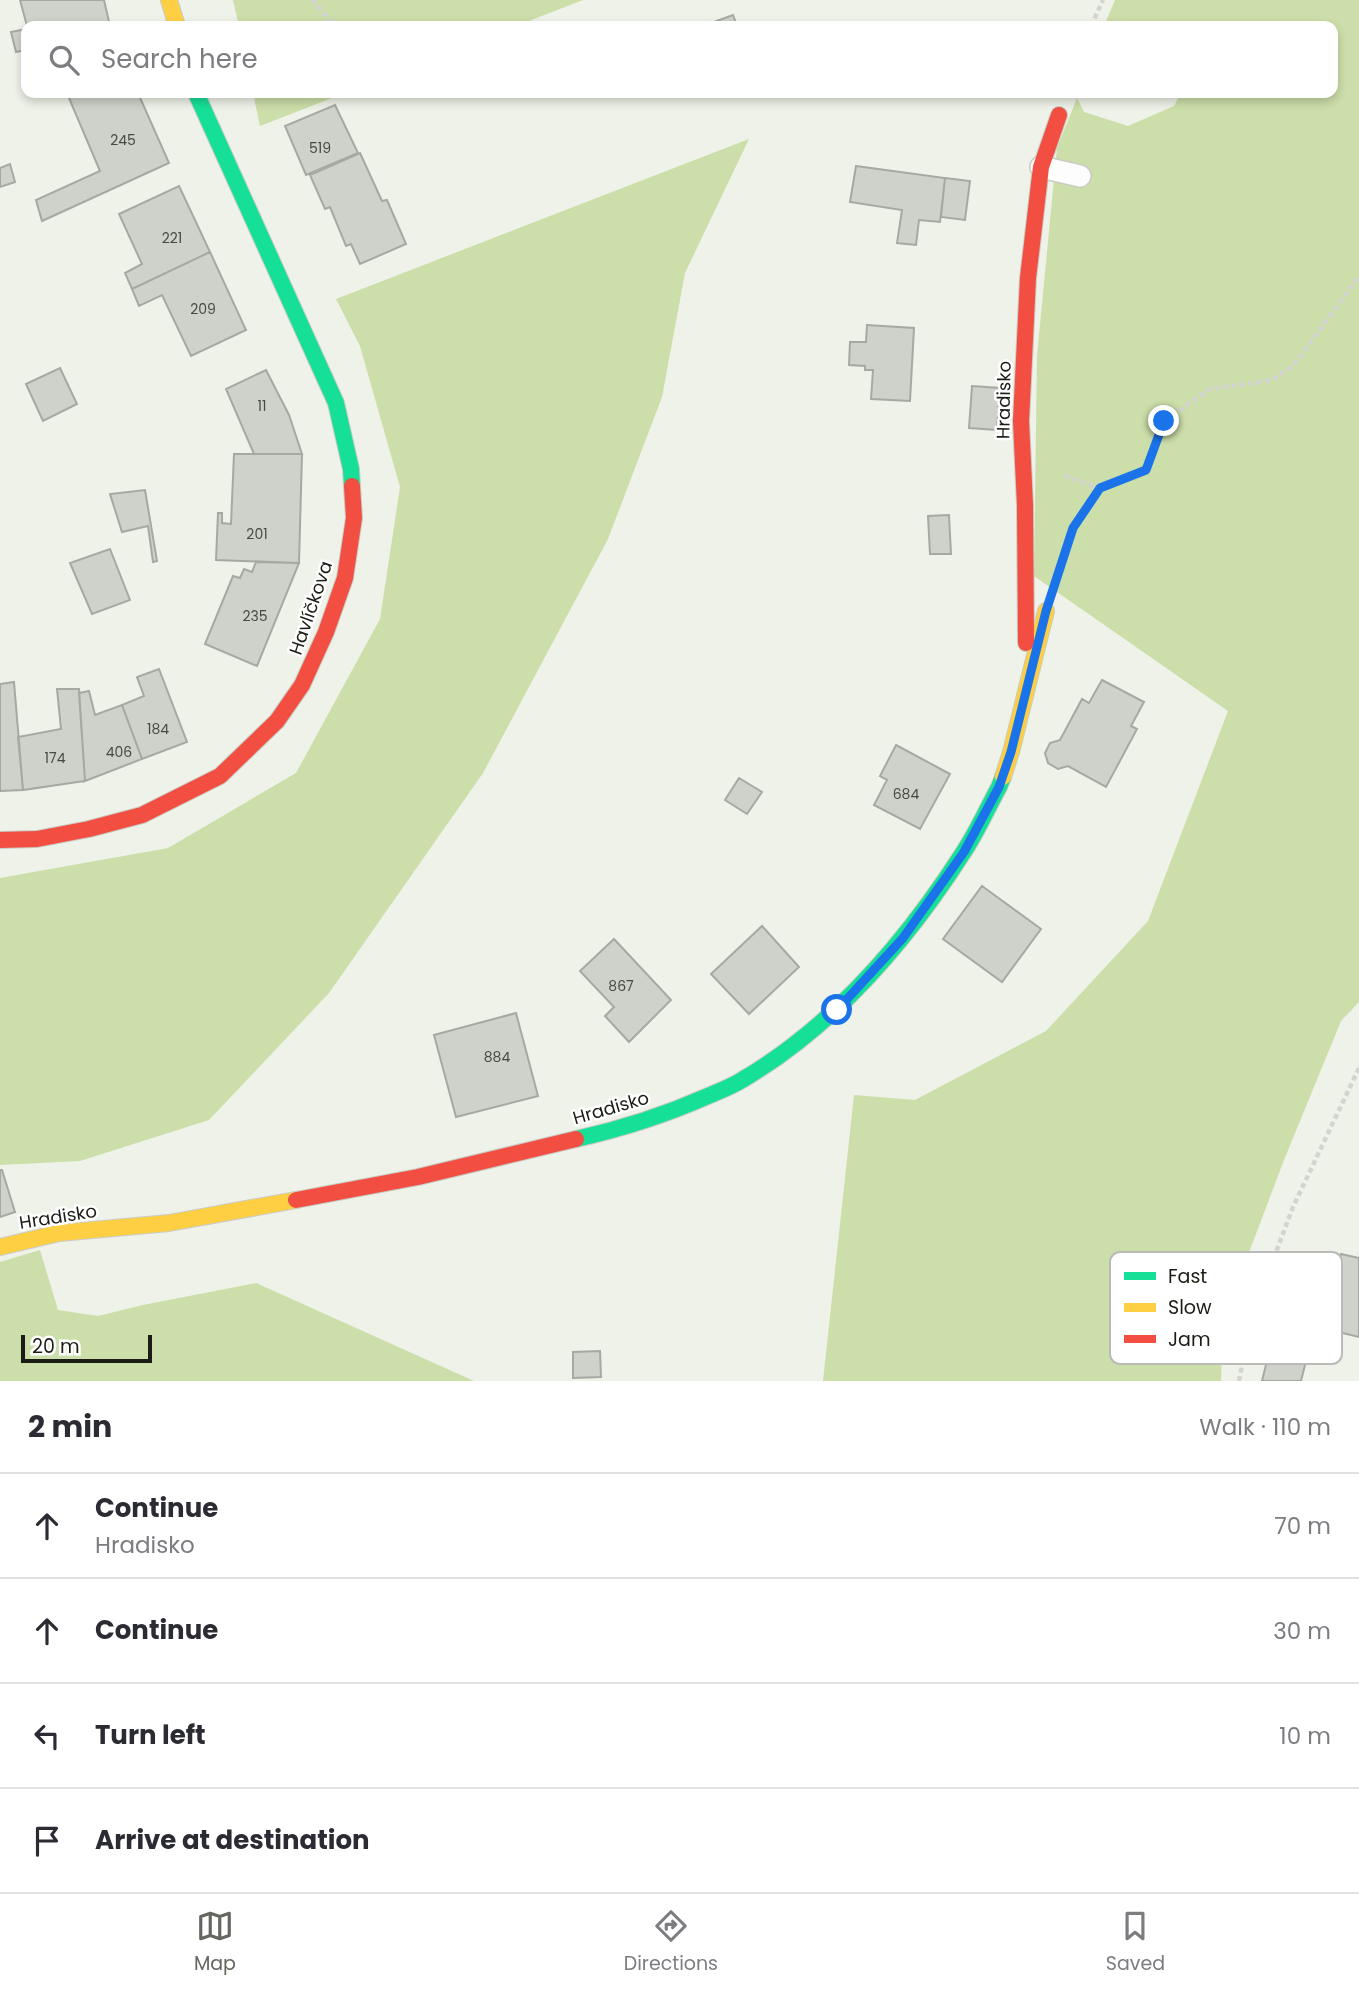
<!DOCTYPE html>
<html lang="en">
<head>
<meta charset="utf-8">
<style>
  body { margin:0; font-family:Poppins,sans-serif; background:#f7f7f7; color:#2b2b33 }
  .scale { position:absolute; left:21px; bottom:18px; width:131px; box-sizing:border-box; padding-left:7px; border:4px solid #1a1c15; border-top:0; font-size:19px; line-height:24px; white-space:nowrap; color:#1a1c15; -webkit-text-stroke:5px #fff; paint-order:stroke }
  .stop { position:absolute; width:21px; height:21px; margin:-16px; border:5px solid #1a73e8; border-radius:50%; background:#fff }
  .stop.end { background:#1a73e8; border-color:#fff; box-shadow:0 2px 7px #0008 }
  .list { margin:0; padding:0; list-style:none }
  h2 { display:flex; justify-content:space-between; align-items:center; height:91px; margin:0; padding:0 28px; font-size:30px }
  h2 small { font-size:23px; font-weight:400; color:#7c7c81 }
  .list li { display:grid; grid-template-columns:46px 1fr auto; gap:21px; align-items:center; box-sizing:border-box; height:105px; padding:0 28px; border-top:2px solid #e1e1e2 }
  .list b { display:block; font-size:26px; white-space:nowrap }
  .list p { margin:0; font-size:23px; white-space:nowrap; color:#7c7c81 }
  .list em { font-size:23px; font-style:normal; color:#7c7c81 }
  .icon { flex:none; width:38px; height:38px; fill:none; stroke:currentColor; stroke-width:2; stroke-linecap:round; stroke-linejoin:round }
  .map { position:relative; flex:none; width:1359px; height:1381px; overflow:hidden }
  .search { position:absolute; background:#fff; box-shadow:0 4px 10px #0003; left:21px; right:21px; top:21px; height:77px; display:flex; align-items:center; gap:18px; box-sizing:border-box; padding:0 24px; border-radius:14px; color:#7c7c81; font-size:26px }
  .sheet { height:511px; background:#fff }
  nav { display:flex; justify-content:space-around; align-items:center; box-sizing:border-box; height:98px; border-top:2px solid #e1e1e2; background:#fff; font-size:19px; color:#7c7c81 }
  nav a { display:grid; justify-items:center; gap:4px }
  nav .on { color:#64675f }
  .map>svg:first-child { display:block }
</style>
</head>
<body>
<div class="map">
<svg width="1359" height="1381" viewBox="0 0 1359 1381">
  <rect width="100%" height="100%" fill="#eef2e8"/>
  <path fill="#ccdea9" d="M 233,0 L 583,0 L 516,26 L 239,26 Z
    M 1115,0 L 1359,0 L 1359,1002 L 1341,1021 L 1284,1160 L 1223,1321 L 1221,1381 L 823,1381 L 854,1095 L 915,1100 L 1046,1031 L 1148,921 L 1228,711 L 1034,576 L 1037,356 L 1057,148 L 1077,98 L 1084,112 L 1128,126 L 1174,106 L 1181,93 L 1333,93 L 1333,26 L 1104,26 Z
    M 253,93 L 345,93 L 260,126 Z
    M 749,139 L 685,273 L 662,397 L 608,539 L 483,773 L 329,993 L 209,1120 L 80,1161 L 0,1165 L 0,878 L 168,848 L 296,773 L 380,619 L 400,487 L 360,346 L 336,299 Z
    M 40,1250 L 58,1310 L 98,1316 L 143,1305 L 256,1283 L 474,1381 L 0,1381 L 0,1262 Z"/>
  <path fill="#cfd2ca" stroke="#a6a9a2" stroke-width="2" d="M 20,0 L 104,0 L 110,26 L 27,26 Z
    M 733,15 L 737,26 L 703,26 Z
    M 26,29 L 26,50 L 16,52 L 11,32 Z
    M 82,93 L 138,93 L 169,163 L 42,221 L 36,200 L 100,171 L 69,98 Z
    M 335,105 L 358,153 L 306,175 L 285,126 Z
    M 360,153 L 382,201 L 387,200 L 406,244 L 360,264 L 351,244 L 346,246 L 330,207 L 325,209 L 310,175 Z
    M 10,164 L 15,182 L 0,187 L 0,168 Z
    M 856,166 L 945,178 L 940,222 L 919,220 L 916,245 L 897,243 L 902,210 L 850,202 Z
    M 945,178 L 970,181 L 965,220 L 941,217 Z
    M 179,186 L 210,252 L 132,289 L 125,273 L 142,264 L 119,214 Z
    M 210,252 L 246,330 L 191,356 L 162,295 L 139,306 L 132,289 Z
    M 867,325 L 914,328 L 910,401 L 871,399 L 873,370 L 865,370 L 865,366 L 849,365 L 850,342 L 866,342 Z
    M 60,368 L 77,404 L 43,421 L 26,384 Z
    M 266,370 L 289,415 L 302,454 L 254,454 L 226,389 Z
    M 972,386 L 1000,388 L 997,430 L 969,428 Z
    M 234,454 L 302,454 L 299,563 L 216,560 L 218,513 L 222,513 L 222,523 L 231,524 Z
    M 145,490 L 157,561 L 153,562 L 148,526 L 122,532 L 110,494 Z
    M 949,515 L 951,554 L 930,554 L 928,516 Z
    M 110,549 L 130,600 L 92,614 L 70,563 Z
    M 256,562 L 299,563 L 257,666 L 205,644 L 233,576 L 240,578 L 244,569 L 252,572 Z
    M 159,669 L 187,742 L 142,759 L 122,705 L 144,696 L 137,677 Z
    M 1102,680 L 1144,702 L 1131,726 L 1137,729 L 1106,787 L 1068,766 L 1058,769 L 1048,763 L 1045,753 L 1050,743 L 1060,740 L 1082,699 L 1089,703 Z
    M 14,682 L 23,790 L 0,791 L 0,684 Z
    M 57,689 L 79,689 L 85,781 L 23,790 L 18,737 L 61,729 Z
    M 89,691 L 95,715 L 122,705 L 142,759 L 85,781 L 79,693 Z
    M 896,745 L 950,774 L 920,829 L 874,805 L 887,780 L 880,776 Z
    M 739,778 L 762,792 L 747,814 L 725,800 Z
    M 982,886 L 1041,929 L 1002,982 L 943,939 Z
    M 762,926 L 799,967 L 749,1014 L 711,974 Z
    M 614,939 L 671,1000 L 629,1042 L 605,1016 L 614,1007 L 580,971 Z
    M 516,1013 L 538,1096 L 456,1117 L 434,1035 Z
    M 0,1170 L 2,1170 L 15,1212 L 0,1217 Z
    M 1341,1254 L 1359,1258 L 1359,1337 L 1322,1328 Z
    M 1273,1336 L 1310,1345 L 1301,1381 L 1262,1381 Z
    M 600,1351 L 601,1377 L 573,1378 L 573,1352 Z"/>
  <g fill="none" stroke-linecap="round" stroke-linejoin="round">
    <defs>
      <path id="lane" d="M 1041,167 L 1080,176"/>
      <path id="fast" d="M 196,93 L 336,403 L 351,469 L 352,486
        M 576,1139 C 621,1129 665,1115 708,1096 C 719,1091 731,1087 742,1080 C 834,1026 906,942 963,853 C 977,832 987,809 999,787 L 1003,777"/>
      <path id="slow" d="M 169,0 L 177,26
        M 1003,777 L 1011,752 L 1046,611
        M 0,1247 L 59,1233 L 169,1223 L 296,1200"/>
      <path id="jam" d="M 1026,643 L 1025,505 L 1021,421 L 1028,278 L 1041,167 L 1059,115
        M 0,840 L 37,839 L 89,829 L 142,815 L 220,776 L 277,721 L 302,685 L 326,632 L 345,578 L 354,518 L 352,486
        M 296,1200 L 418,1177 L 576,1139"/>
    </defs>
    <use href="#lane" stroke="#c9ccc4" stroke-width="24"/>
    <use href="#fast" stroke="#c9ccc4" stroke-width="18"/>
    <use href="#slow" stroke="#c9ccc4" stroke-width="18"/>
    <use href="#jam" stroke="#c9ccc4" stroke-width="18"/>
    <path stroke="#d3d3d1" stroke-width="4.5" stroke-dasharray="5 3.5" stroke-linecap="butt" d="M 312,0 L 335,26
      M 259,26 L 258,24 L 264,26
      M 1091,26 L 1103,0
      M 1065,476 L 1100,488
      M 1070,538 L 1073,528 L 1100,488 L 1146,470 L 1164,421 L 1210,389 L 1272,380 L 1294,365 L 1359,276
      M 1239,1381 L 1251,1319 L 1293,1207 L 1359,1068"/>
    <use href="#lane" stroke="#fcfdfc" stroke-width="21"/>
    <use href="#fast" stroke="#16e098" stroke-width="16"/>
    <use href="#slow" stroke="#ffcf43" stroke-width="16"/>
    <use href="#jam" stroke="#f24e42" stroke-width="16"/>
  </g>
  <g fill="none" stroke-linecap="round" stroke-linejoin="round">
    <path stroke="#1a73e8" stroke-width="9" d="M 837,1010 L 903,938 L 964,852 L 999,787 L 1011,752 L 1046,611 L 1073,528 L 1100,488 L 1146,470 L 1164,421"/>
  </g>
  <g text-anchor="middle" stroke-width="5" stroke-linejoin="round" paint-order="stroke">
    <g font-size="14" fill="#474a42">
      <text x="123" y="145">245</text>
      <text x="320" y="153">519</text>
      <text x="172" y="243">221</text>
      <text x="203" y="314">209</text>
      <text x="262" y="411">11</text>
      <text x="257" y="539">201</text>
      <text x="255" y="621">235</text>
      <text x="158" y="734">184</text>
      <text x="119" y="757">406</text>
      <text x="55" y="763">174</text>
      <text x="906" y="799">684</text>
      <text x="621" y="991">867</text>
      <text x="497" y="1062">884</text>
    </g>
    <g font-size="18" fill="#1a1c15" stroke="#fff">
      <text transform="translate(1004 400) rotate(-89)" y="6">Hradisko</text>
      <text transform="translate(311 608) rotate(-71)" y="6">Havlíčkova</text>
      <text transform="translate(611 1108) rotate(-16)" y="6">Hradisko</text>
      <text transform="translate(58 1217) rotate(-9)" y="6">Hradisko</text>
    </g>
  </g>
  <rect x="1110" y="1252" width="232" height="112" rx="10" fill="#fff" stroke="#babbb9" stroke-width="2"/>
  <rect x="1124" y="1272" width="32" height="8" fill="#16e098"/>
  <rect x="1124" y="1303" width="32" height="9" fill="#ffcf43"/>
  <rect x="1124" y="1335" width="32" height="8" fill="#f24e42"/>
  <g font-size="19" fill="#1a1c15">
    <text x="1168" y="1283">Fast</text>
    <text x="1168" y="1314">Slow</text>
    <text x="1168" y="1346">Jam</text>
  </g>
</svg>
<div class="scale">20 m</div>
<div class="stop" style="left:837px;top:1010px"></div>
<div class="stop end" style="left:1164px;top:421px"></div>
<div class="search"><svg class="icon" aria-label="search" viewBox="0 0 24 24"><circle cx="10" cy="10" r="6"/><path d="M15 15l6 6"/></svg>Search here</div>
</div>
<section class="sheet">
<h2>2 min<small>Walk · 110 m</small></h2>
<ul class="list">
<li><svg class="icon" aria-label="ahead" viewBox="0 0 24 24"><path d="M12 20V5M6 11l6-6 6 6"/></svg><div><b>Continue</b><p>Hradisko</p></div><em>70 m</em></li>
<li><svg class="icon" aria-label="ahead" viewBox="0 0 24 24"><path d="M12 20V5M6 11l6-6 6 6"/></svg><div><b>Continue</b></div><em>30 m</em></li>
<li><svg class="icon" aria-label="left" viewBox="0 0 24 24"><path d="M17 20v-9H6M10 6l-5 5 5 5"/></svg><div><b>Turn left</b></div><em>10 m</em></li>
<li><svg class="icon" aria-label="arrive" viewBox="0 0 24 24"><path d="M6 21V4h12l-3 4 3 4H6"/></svg><div><b>Arrive at destination</b></div></li>
</ul>
</section>
<nav>
<a class="on"><svg class="icon" aria-label="map" viewBox="0 0 24 24"><path d="M3 6l6-2 6 2 6-2v14l-6 2-6-2-6 2zM9 4v14M15 6v14"/></svg>Map</a>
<a><svg class="icon" aria-label="directions" viewBox="0 0 24 24"><path d="M12 3l9 9-9 9-9-9zM9 14v-3h6M13 9l2 2-2 2"/></svg>Directions</a>
<a><svg class="icon" aria-label="saved" viewBox="0 0 24 24"><path d="M7 4h10v16l-5-4-5 4z"/></svg>Saved</a>
</nav>
</body>
</html>
